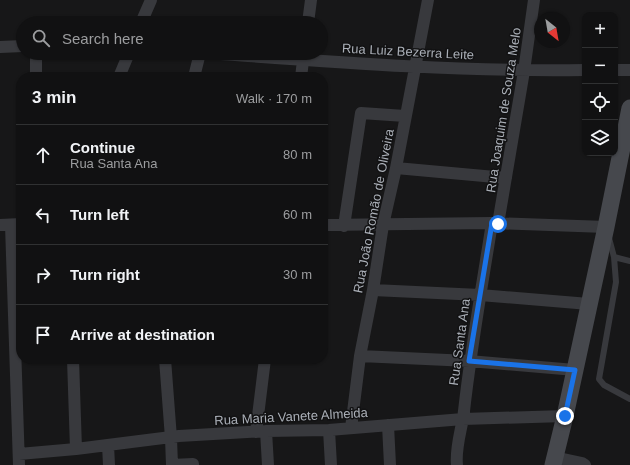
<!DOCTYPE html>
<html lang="en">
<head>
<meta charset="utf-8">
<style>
  body { margin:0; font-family:Arial,sans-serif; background:#1e1f20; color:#f1f3f6 }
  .controls { position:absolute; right:12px; top:12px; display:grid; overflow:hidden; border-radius:8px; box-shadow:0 1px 3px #0004 }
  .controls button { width:36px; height:36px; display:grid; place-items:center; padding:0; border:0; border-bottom:1px solid #303132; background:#111112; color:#f1f3f6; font:20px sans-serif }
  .compass { position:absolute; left:534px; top:12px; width:36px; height:36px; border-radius:50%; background:#111112; box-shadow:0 1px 3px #0004; rotate:149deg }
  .stop { position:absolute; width:12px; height:12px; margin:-9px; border:3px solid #1a73e8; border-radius:50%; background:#fff }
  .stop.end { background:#1a73e8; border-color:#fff; box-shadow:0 1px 4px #0008 }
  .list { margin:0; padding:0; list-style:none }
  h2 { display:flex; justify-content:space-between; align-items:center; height:52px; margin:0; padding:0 16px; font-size:17px }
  h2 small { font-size:13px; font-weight:400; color:#9c9d9f }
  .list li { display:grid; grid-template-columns:26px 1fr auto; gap:12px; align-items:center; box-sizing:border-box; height:60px; padding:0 16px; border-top:1px solid #303132 }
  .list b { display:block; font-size:15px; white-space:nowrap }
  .list p { margin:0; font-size:13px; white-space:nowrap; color:#9c9d9f }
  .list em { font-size:13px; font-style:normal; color:#9c9d9f }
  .icon { flex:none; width:22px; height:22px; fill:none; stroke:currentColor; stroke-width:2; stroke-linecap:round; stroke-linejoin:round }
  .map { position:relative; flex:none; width:630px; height:465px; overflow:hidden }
  .search { position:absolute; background:#111112; box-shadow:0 1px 3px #0004; left:16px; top:16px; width:312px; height:44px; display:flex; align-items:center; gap:10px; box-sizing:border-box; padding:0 14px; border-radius:22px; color:#9c9d9f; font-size:15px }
  .panel { position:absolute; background:#111112; box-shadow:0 1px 3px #0004; left:16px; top:72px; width:312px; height:292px; border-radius:16px }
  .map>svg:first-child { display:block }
</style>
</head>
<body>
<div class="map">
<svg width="630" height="465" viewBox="0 0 630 465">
  <rect width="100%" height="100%" fill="#171718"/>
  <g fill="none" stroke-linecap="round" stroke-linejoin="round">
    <path stroke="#38393d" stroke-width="6" d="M 609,238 L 614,257 L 616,282 L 599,379 L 604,385 L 630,399
      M 614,257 L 630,261"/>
    <path stroke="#38393d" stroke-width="12" d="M 141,23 L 151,0
      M 308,23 L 311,0
      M 0,47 L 23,46
      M 36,53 L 36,77
      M 207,53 C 332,62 459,72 585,70
      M 615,70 L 630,70
      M 119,77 L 129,53
      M 194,77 L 200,53
      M 301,77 L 304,53
      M 396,168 L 506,178
      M 498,224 L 524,71 L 534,0
      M 0,225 L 21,224
      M 11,225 L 19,465
      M 323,225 L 492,223 L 606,227
      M 344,226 L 361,113 L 405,116
      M 373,290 L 480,295 L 589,304
      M 360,356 L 469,361 L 575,370
      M 73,359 L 76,449
      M 165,359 L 171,438 L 172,465
      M 388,425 L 390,465
      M 351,428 L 360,356 L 373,290 L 383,225 L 396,168 L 428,0
      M 329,430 L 331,465
      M 266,431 L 268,465
      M 256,432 L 265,359
      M 108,445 L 109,465
      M 19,454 L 76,449 L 179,436 L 266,431 L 329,430 L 463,419 L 565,416
      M 554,457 L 582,463 L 585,465
      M 172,465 L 193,464 L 193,465
      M 457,465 C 455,447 462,429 464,411 C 471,348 482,286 492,223"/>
    <path stroke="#46484d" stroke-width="17" d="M 553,465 L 565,416 L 606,227 L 630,108"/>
  </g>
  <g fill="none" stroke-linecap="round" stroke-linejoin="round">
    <path stroke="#1a73e8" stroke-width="5" d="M 498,224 L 492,223 L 469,361 L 575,370 L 565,416"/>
  </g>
  <g text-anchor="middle" stroke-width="3" stroke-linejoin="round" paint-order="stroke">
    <g font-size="13" fill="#aaafb7" stroke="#121213">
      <text transform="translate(408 51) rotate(3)" y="5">Rua Luiz Bezerra Leite</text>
      <text transform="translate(503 110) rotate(-81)" y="5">Rua Joaquim de Souza Melo</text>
      <text transform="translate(373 211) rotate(-79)" y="5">Rua João Romão de Oliveira</text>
      <text transform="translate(459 342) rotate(-82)" y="5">Rua Santa Ana</text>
      <text transform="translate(291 416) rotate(-3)" y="5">Rua Maria Vanete Almeida</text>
    </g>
  </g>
</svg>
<div class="controls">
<button>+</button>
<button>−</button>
<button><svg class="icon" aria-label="locate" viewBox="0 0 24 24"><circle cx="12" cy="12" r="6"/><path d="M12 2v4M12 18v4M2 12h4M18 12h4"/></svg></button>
<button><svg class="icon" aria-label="layers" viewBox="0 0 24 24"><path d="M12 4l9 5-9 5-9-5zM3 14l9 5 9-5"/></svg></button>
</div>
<svg class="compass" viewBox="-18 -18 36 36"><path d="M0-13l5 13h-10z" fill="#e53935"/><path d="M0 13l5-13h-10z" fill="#9c9d9f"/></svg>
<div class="stop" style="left:498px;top:224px"></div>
<div class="stop end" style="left:565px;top:416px"></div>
<div class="search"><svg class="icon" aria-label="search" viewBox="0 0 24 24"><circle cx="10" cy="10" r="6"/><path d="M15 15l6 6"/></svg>Search here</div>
<section class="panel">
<h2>3 min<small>Walk · 170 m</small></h2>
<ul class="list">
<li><svg class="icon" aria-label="ahead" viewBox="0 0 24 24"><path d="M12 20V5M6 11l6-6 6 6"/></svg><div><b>Continue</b><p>Rua Santa Ana</p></div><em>80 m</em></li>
<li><svg class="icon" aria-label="left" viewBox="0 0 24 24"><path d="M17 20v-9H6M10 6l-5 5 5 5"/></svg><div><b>Turn left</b></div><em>60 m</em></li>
<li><svg class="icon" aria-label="right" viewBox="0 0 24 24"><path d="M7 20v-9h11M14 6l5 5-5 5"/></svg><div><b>Turn right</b></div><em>30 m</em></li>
<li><svg class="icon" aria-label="arrive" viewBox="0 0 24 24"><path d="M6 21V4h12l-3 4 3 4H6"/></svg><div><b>Arrive at destination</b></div></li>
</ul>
</section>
</div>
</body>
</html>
